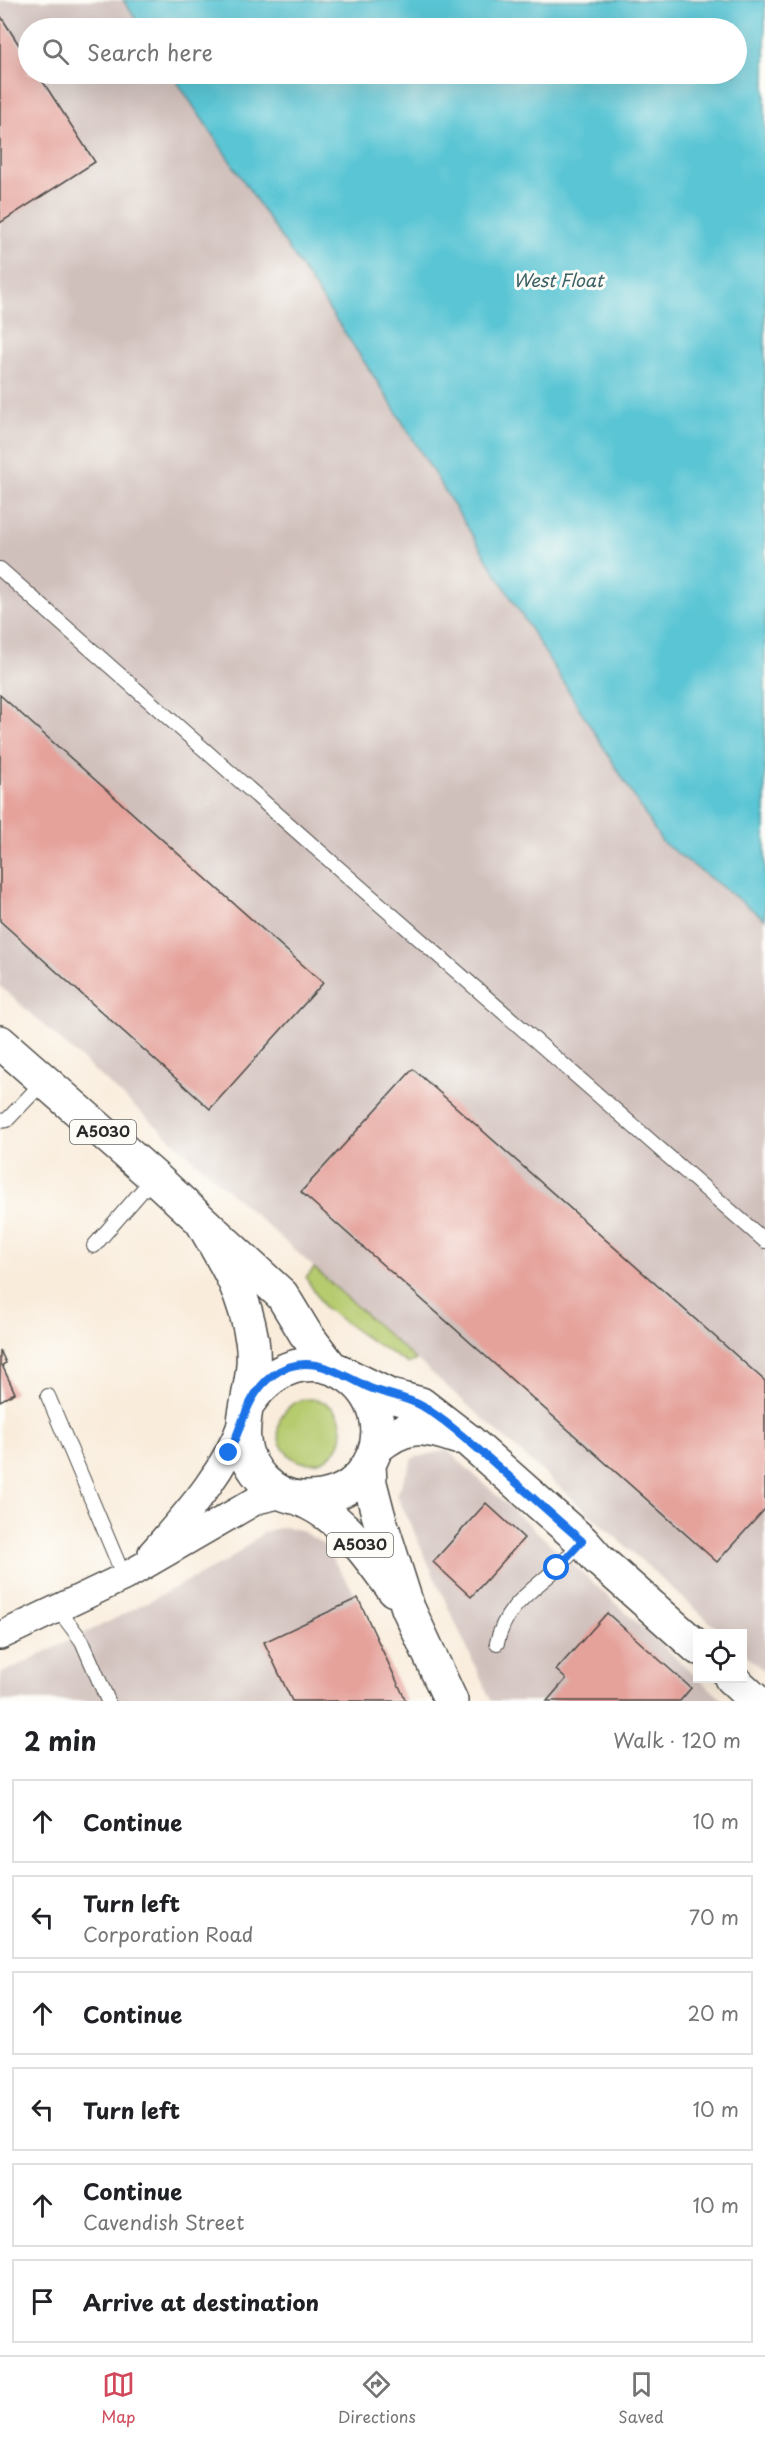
<!DOCTYPE html>
<html lang="en">
<head>
<meta charset="utf-8">
<style>
  body { margin:0; font-family:"Playpen Sans",sans-serif; background:#f6f6f6; color:#202124 }
  .controls { position:absolute; right:18px; bottom:18px; display:grid; overflow:hidden; border-radius:0px; box-shadow:0 6px 24px #0002 }
  .controls button { width:54px; height:54px; display:grid; place-items:center; padding:0; border:0; border-bottom:2px solid #e0e0e0; background:#fff; color:#202124; font:30px sans-serif }
  .stop { position:absolute; width:18px; height:18px; margin:-14px; border:4px solid #1a73e8; border-radius:50%; background:#fff }
  .stop.end { background:#1a73e8; border-color:#fff; box-shadow:0 2px 6px #0008 }
  .list { margin:0; padding:0; list-style:none }
  h2 { display:flex; justify-content:space-between; align-items:center; height:78px; margin:0; padding:0 24px; font-size:26px }
  h2 small { font-size:20px; font-weight:400; color:#757577 }
  .list li { display:grid; grid-template-columns:39px 1fr auto; gap:18px; align-items:center; box-sizing:border-box; height:84px; margin:0 12px 12px; padding:0 12px; border:2px solid #e0e0e0; border-radius:0px }
  .list b { display:block; font-size:22px; white-space:nowrap }
  .list p { margin:0; font-size:20px; white-space:nowrap; color:#757577 }
  .list em { font-size:20px; font-style:normal; color:#757577 }
  .icon { flex:none; width:33px; height:33px; fill:none; stroke:currentColor; stroke-width:2; stroke-linecap:round; stroke-linejoin:round }
  .map { position:relative; flex:none; width:765px; height:1701px; overflow:hidden }
  .search { position:absolute; background:#fff; box-shadow:0 6px 24px #0002; left:18px; right:18px; top:18px; height:66px; display:flex; align-items:center; gap:15px; box-sizing:border-box; padding:0 21px; border-radius:33px; color:#757577; font-size:22px }
  .sheet { height:654px; background:#fff }
  nav { display:flex; justify-content:space-around; align-items:center; box-sizing:border-box; height:84px; border-top:2px solid #e0e0e0; background:#fff; font-size:16px; color:#757577 }
  nav a { display:grid; justify-items:center; gap:3px }
  nav .on { color:#d1495b }
  .map>svg:first-child { display:block }
</style>
</head>
<body>
<div class="map">
<svg width="765" height="1701" viewBox="0 0 765 1701">
  <rect width="100%" height="100%" fill="#fdfcf7"/>
  <filter id="ink" filterUnits="userSpaceOnUse"><feTurbulence type="fractalNoise" baseFrequency=".0167" numOctaves="2"/><feDisplacementMap in="SourceGraphic" scale="12" xChannelSelector="R" yChannelSelector="G"/><feConvolveMatrix kernelMatrix="1 2 1 2 8 2 1 2 1" color-interpolation-filters="sRGB"/></filter>
  <filter id="wash" filterUnits="userSpaceOnUse"><feTurbulence type="fractalNoise" baseFrequency=".008" numOctaves="4" result="noise"/><feDisplacementMap in="SourceGraphic" scale="24" xChannelSelector="R" yChannelSelector="G"/><feGaussianBlur stdDeviation="1.35" result="paint"/><feColorMatrix in="noise" values="0 0 0 0 0 0 0 0 0 0 0 0 0 0 0 0 0 1.4 0 .05"/><feComposite in="paint" operator="in"/></filter>
  <g filter="url(#wash)">
    <rect width="100%" height="100%" fill="#f9ecdb"/>
    <path fill="#d0c0bc" d="M 0,0 L 123,0 L 142,28 L 28,28 L 28,74 L 172,74 L 377,381 L 662,842 L 765,919 L 765,1672 L 743,1652 L 742,1634 L 722,1633 L 0,986 Z
      M 447,1450 L 698,1678 L 724,1701 L 491,1701 L 397,1495 L 413,1458 Z
      M 283,1527 L 300,1530 L 322,1543 L 358,1598 L 406,1701 L 0,1701 L 0,1674 L 110,1621 L 227,1561 L 264,1532 Z"/>
    <path fill="#b6ca6e" stroke="#707a4c" stroke-width="1.5" d="M 314,1268 L 416,1360 L 408,1364 L 362,1335 L 324,1307 L 306,1278 Z
      M278 1431a32 32 0 1 1 64 0a32 32 0 1 1-64 0Z"/>
    <path fill="#5ac5d4" stroke="#427880" stroke-width="1.5" d="M 123,0 L 765,0 L 765,919 L 662,842 L 377,381 L 172,74 L 736,74 L 736,28 L 142,28 Z"/>
    <g id="blocks">
      <path fill="#e5a29b" d="M 0,15 L 28,59 L 28,74 L 38,74 L 95,162 L 0,223 Z
        M 0,695 L 323,983 L 210,1109 L 0,921 Z
        M 413,1069 L 765,1381 L 765,1509 L 717,1562 L 301,1192 Z
        M 0,1350 L 6,1363 L 2,1365 L 15,1393 L 0,1401 Z
        M 486,1503 L 524,1538 L 471,1597 L 433,1562 Z
        M 358,1598 L 406,1701 L 292,1701 L 264,1642 Z
        M 607,1613 L 691,1688 L 680,1701 L 547,1701 L 566,1679 L 556,1670 Z"/>
    </g>
  </g>
  <g filter="url(#ink)">
    <use href="#blocks" fill-opacity="0" stroke="#4a4845" stroke-width="1.5"/>
    <g fill="none" stroke-linecap="round" stroke-linejoin="round">
      <defs>
        <path id="lane" d="M 0,569 L 344,873 L 765,1241
          M 0,1121 L 7,1120 L 45,1080
          M 94,1246 L 154,1177
          M 48,1396 L 124,1577
          M 57,1608 L 82,1641 L 108,1701
          M 497,1643 C 505,1606 531,1592 557,1568 C 566,1560 574,1550 582,1541"/>
        <path id="street" d="M 152,1553 C 188,1512 225,1472 243,1420
          M 0,1636 L 124,1577 L 257,1500 L 283,1494"/>
        <path id="secondary" d="M 347,1375 L 390,1396 L 421,1404 L 469,1441 L 582,1541 L 598,1559 L 698,1648
          M 376,1448 C 404,1424 422,1425 456,1437
          M 731,1678 L 756,1701"/>
        <path id="primary" d="M 0,1042 L 154,1177 L 282,1295 L 305,1333 L 331,1367
          M 203,1224 C 227,1265 244,1292 252,1340 C 261,1393 220,1438 265,1482 C 275,1491 289,1498 302,1498 C 325,1499 347,1493 362,1474 C 418,1403 312,1312 249,1402
          M 369,1465 L 370,1483 L 378,1514 L 408,1608 L 451,1701
          M 298,1498 C 345,1518 364,1551 394,1590"/>
      </defs>
      <use href="#lane" stroke="#4a4845" stroke-width="16"/>
      <use href="#street" stroke="#4a4845" stroke-width="30"/>
      <use href="#secondary" stroke="#4a4845" stroke-width="36"/>
      <use href="#primary" stroke="#4a4845" stroke-width="36"/>
      <use href="#lane" stroke="#fff" stroke-width="14"/>
      <use href="#street" stroke="#fff" stroke-width="27"/>
      <use href="#secondary" stroke="#fff" stroke-width="33"/>
      <use href="#primary" stroke="#fff" stroke-width="33"/>
    </g>
  </g>
  <g fill="none" stroke-linecap="round" stroke-linejoin="round" filter="url(#ink)">
    <path stroke="#1a73e8" stroke-width="8" d="M 229,1453 C 243,1425 247,1394 273,1375 C 308,1350 338,1373 370,1388 C 386,1394 408,1398 422,1406 C 447,1421 471,1443 493,1462 C 523,1489 552,1515 582,1541 L 557,1568"/>
  </g>
  <g text-anchor="middle" stroke-width="6" stroke-linejoin="round" paint-order="stroke">
    <g fill="#fdfcf7" stroke="#6a6a68" stroke-width="1.5">
      <rect x="70" y="1120" width="66" height="24" rx="4.5"/>
      <rect x="327" y="1533" width="66" height="24" rx="4.5"/>
    </g>
    <g font-size="15" font-weight="bold" fill="#2b2b2b">
      <text x="103" y="1137">A5030</text>
      <text x="360" y="1550">A5030</text>
    </g>
    <g font-size="18" font-style="italic" fill="#3b6166" stroke="#fdfcf7">
      <text x="558" y="287">West Float</text>
    </g>
  </g>
</svg>
<div class="controls">
<button><svg class="icon" aria-label="locate" viewBox="0 0 24 24"><circle cx="12" cy="12" r="6"/><path d="M12 2v4M12 18v4M2 12h4M18 12h4"/></svg></button>
</div>
<div class="stop" style="left:557px;top:1568px"></div>
<div class="stop end" style="left:229px;top:1453px"></div>
<div class="search"><svg class="icon" aria-label="search" viewBox="0 0 24 24"><circle cx="10" cy="10" r="6"/><path d="M15 15l6 6"/></svg>Search here</div>
</div>
<section class="sheet">
<h2>2 min<small>Walk · 120 m</small></h2>
<ul class="list">
<li><svg class="icon" aria-label="ahead" viewBox="0 0 24 24"><path d="M12 20V5M6 11l6-6 6 6"/></svg><div><b>Continue</b></div><em>10 m</em></li>
<li><svg class="icon" aria-label="left" viewBox="0 0 24 24"><path d="M17 20v-9H6M10 6l-5 5 5 5"/></svg><div><b>Turn left</b><p>Corporation Road</p></div><em>70 m</em></li>
<li><svg class="icon" aria-label="ahead" viewBox="0 0 24 24"><path d="M12 20V5M6 11l6-6 6 6"/></svg><div><b>Continue</b></div><em>20 m</em></li>
<li><svg class="icon" aria-label="left" viewBox="0 0 24 24"><path d="M17 20v-9H6M10 6l-5 5 5 5"/></svg><div><b>Turn left</b></div><em>10 m</em></li>
<li><svg class="icon" aria-label="ahead" viewBox="0 0 24 24"><path d="M12 20V5M6 11l6-6 6 6"/></svg><div><b>Continue</b><p>Cavendish Street</p></div><em>10 m</em></li>
<li><svg class="icon" aria-label="arrive" viewBox="0 0 24 24"><path d="M6 21V4h12l-3 4 3 4H6"/></svg><div><b>Arrive at destination</b></div></li>
</ul>
</section>
<nav>
<a class="on"><svg class="icon" aria-label="map" viewBox="0 0 24 24"><path d="M3 6l6-2 6 2 6-2v14l-6 2-6-2-6 2zM9 4v14M15 6v14"/></svg>Map</a>
<a><svg class="icon" aria-label="directions" viewBox="0 0 24 24"><path d="M12 3l9 9-9 9-9-9zM9 14v-3h6M13 9l2 2-2 2"/></svg>Directions</a>
<a><svg class="icon" aria-label="saved" viewBox="0 0 24 24"><path d="M7 4h10v16l-5-4-5 4z"/></svg>Saved</a>
</nav>
</body>
</html>
